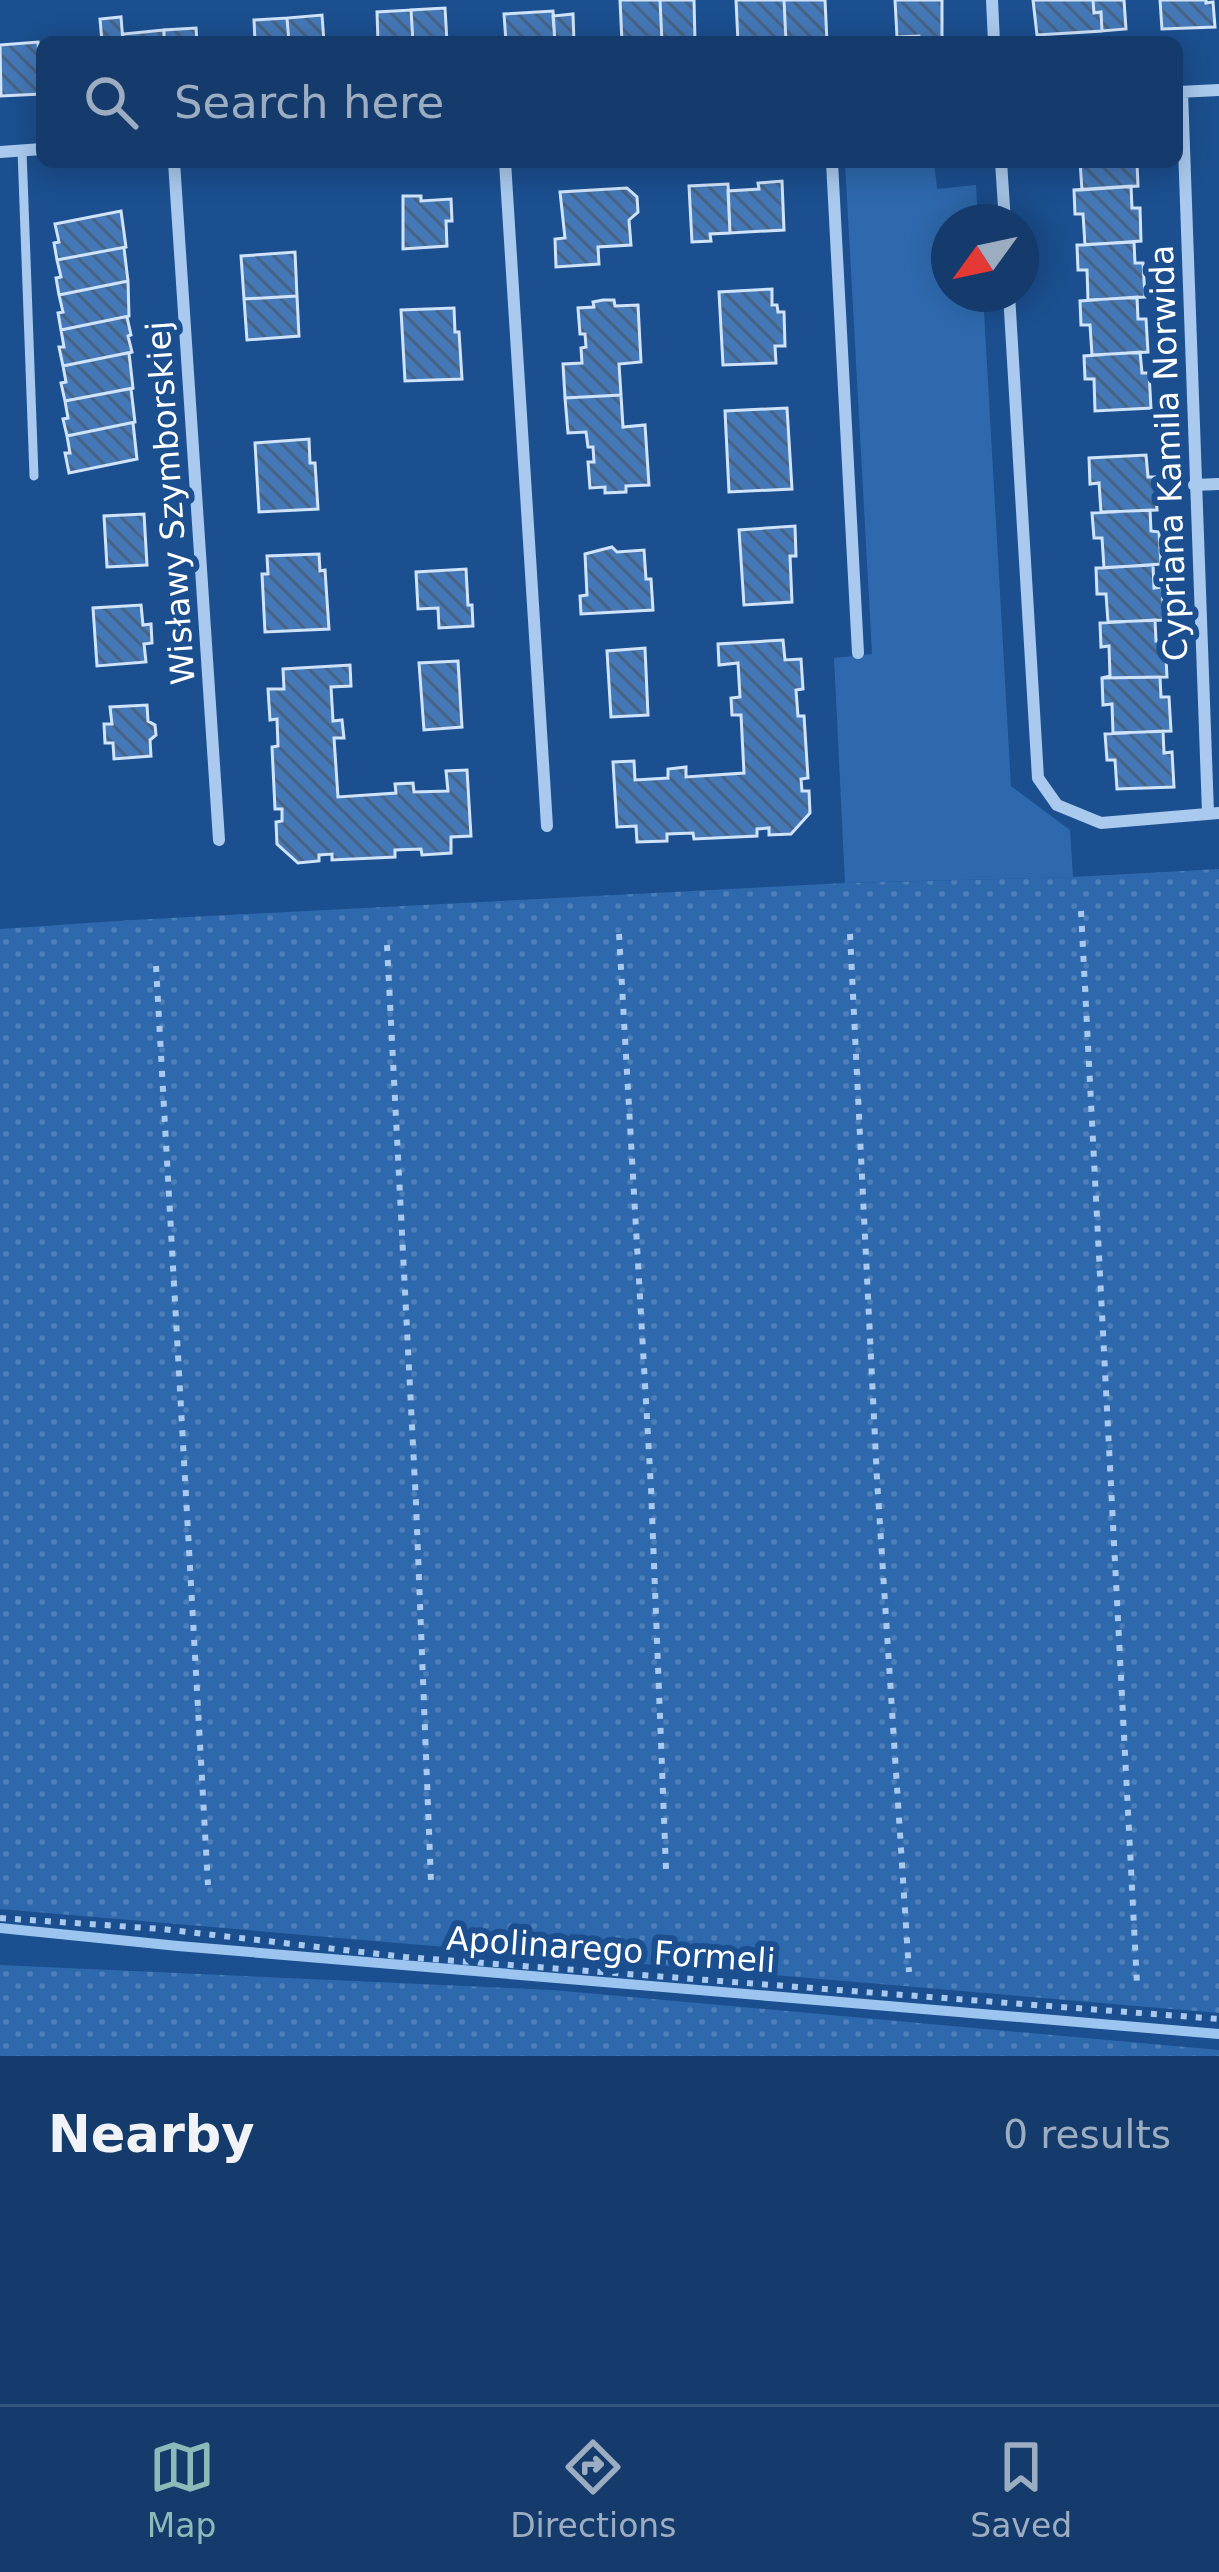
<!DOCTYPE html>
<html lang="en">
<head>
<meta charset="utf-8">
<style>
  body { margin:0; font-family:"DejaVu Sans",sans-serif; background:#1d4271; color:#f1f3f6 }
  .compass { position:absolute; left:931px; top:204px; width:108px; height:108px; border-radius:50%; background:#143b6b; box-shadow:0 6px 30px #0003; rotate:237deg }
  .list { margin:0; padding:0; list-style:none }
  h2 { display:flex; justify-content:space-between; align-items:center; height:156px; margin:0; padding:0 48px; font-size:51px }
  h2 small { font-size:39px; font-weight:400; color:#9dadc1 }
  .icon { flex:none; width:66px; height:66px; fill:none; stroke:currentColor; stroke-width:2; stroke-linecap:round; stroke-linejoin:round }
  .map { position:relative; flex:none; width:1219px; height:2056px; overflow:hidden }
  .search { position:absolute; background:#143b6b; box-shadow:0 6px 30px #0003; left:36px; right:36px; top:36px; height:132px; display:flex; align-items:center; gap:30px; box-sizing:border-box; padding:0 42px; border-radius:18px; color:#9dadc1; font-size:45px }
  .sheet { height:348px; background:#143b6b }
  nav { display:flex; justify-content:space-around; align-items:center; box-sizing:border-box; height:168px; border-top:3px solid #33557e; background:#143b6b; font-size:33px; color:#9dadc1 }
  nav a { display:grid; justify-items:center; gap:6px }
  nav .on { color:#8bbbb9 }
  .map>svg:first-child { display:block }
</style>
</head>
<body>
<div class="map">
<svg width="1219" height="2056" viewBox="0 0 1219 2056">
  <defs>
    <pattern id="grass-dots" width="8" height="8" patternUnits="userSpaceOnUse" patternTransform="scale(3)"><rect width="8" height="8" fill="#2e69ad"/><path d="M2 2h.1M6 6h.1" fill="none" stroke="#4d80b9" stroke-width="1.8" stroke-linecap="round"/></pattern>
    <pattern id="building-back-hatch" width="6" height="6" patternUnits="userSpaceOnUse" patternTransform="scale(3)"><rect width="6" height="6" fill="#4478b7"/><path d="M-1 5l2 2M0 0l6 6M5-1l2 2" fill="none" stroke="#486282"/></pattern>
  </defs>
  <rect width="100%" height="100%" fill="#1b4f8f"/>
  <path fill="url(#grass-dots)" d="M 1219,869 L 1219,2013 L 0,1909 L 0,929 L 132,920 L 845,883 L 1073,877 Z
    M 0,1965 L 553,1990 L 1219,2050 L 1219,2056 L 0,2056 Z"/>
  <path fill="#2e69ad" d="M 845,162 L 934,162 L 937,189 L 976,185 L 978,222 L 949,222 L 949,294 L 983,294 L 1011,786 L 1070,830 L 1073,877 L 845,883 L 834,658 L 872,654 Z"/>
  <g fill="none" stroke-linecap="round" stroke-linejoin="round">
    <path stroke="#9cc4f0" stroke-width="10" d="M 0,1928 L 178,1946 L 1219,2034"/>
  </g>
  <path fill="url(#building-back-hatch)" stroke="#cfe3fa" stroke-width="3" d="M 620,0 L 660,0 L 662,42 L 622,42 Z
    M 660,0 L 694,0 L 695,42 L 662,42 Z
    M 736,0 L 784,0 L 786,42 L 738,42 Z
    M 784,0 L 825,0 L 827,42 L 786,42 Z
    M 895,0 L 942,0 L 942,42 L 920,42 L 919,36 L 897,37 Z
    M 1033,0 L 1093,0 L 1094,13 L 1101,12 L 1102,31 L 1037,35 Z
    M 1093,0 L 1124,0 L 1126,29 L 1102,31 L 1101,12 L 1094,13 Z
    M 1160,0 L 1206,0 L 1206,3 L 1213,2 L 1215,27 L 1162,29 Z
    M 445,8 L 447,42 L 413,42 L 411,10 Z
    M 411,10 L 413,42 L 378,42 L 377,12 Z
    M 553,11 L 555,42 L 506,42 L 504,14 Z
    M 573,14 L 574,42 L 555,42 L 553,16 Z
    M 322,15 L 324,42 L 289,42 L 287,18 Z
    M 121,17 L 123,42 L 102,42 L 100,19 Z
    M 287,18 L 289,42 L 255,42 L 254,20 Z
    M 196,28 L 197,42 L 164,42 L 164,30 Z
    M 164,30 L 164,42 L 123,42 L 123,34 Z
    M 38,42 L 41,94 L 1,96 L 0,45 Z
    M 1080,162 L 1137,162 L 1138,186 L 1082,190 Z
    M 782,181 L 784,230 L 730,233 L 728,191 L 759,189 L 758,183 Z
    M 728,184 L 730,233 L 710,234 L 711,241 L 692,242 L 689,186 Z
    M 1131,186 L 1132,208 L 1140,208 L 1141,241 L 1085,245 L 1083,214 L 1075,214 L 1074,190 Z
    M 627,188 L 637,197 L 638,212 L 629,220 L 631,245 L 598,247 L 599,264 L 556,267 L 555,239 L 565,238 L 560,192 Z
    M 403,196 L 421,196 L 421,201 L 451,199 L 452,221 L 446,221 L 447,246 L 403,249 Z
    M 121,211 L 126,247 L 57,260 L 54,243 L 59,242 L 55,224 Z
    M 1134,242 L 1135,263 L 1143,263 L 1145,297 L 1088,300 L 1087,270 L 1078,270 L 1077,245 Z
    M 126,247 L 124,248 L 128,281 L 59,295 L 56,278 L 61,277 L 57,260 Z
    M 295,252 L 297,296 L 244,299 L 241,256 Z
    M 128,281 L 129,316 L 61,330 L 58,313 L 63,312 L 59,295 Z
    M 772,289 L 772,305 L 777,305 L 778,312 L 784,312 L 785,346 L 775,346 L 776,363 L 723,365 L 719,292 Z
    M 297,296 L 299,336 L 247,340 L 244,299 Z
    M 1137,297 L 1138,319 L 1146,319 L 1148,352 L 1092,355 L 1090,325 L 1081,325 L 1080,301 Z
    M 603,300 L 614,300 L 615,306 L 638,305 L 641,362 L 619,364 L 621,395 L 565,398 L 563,364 L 582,363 L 581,348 L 586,347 L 585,334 L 580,334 L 578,308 L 594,307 L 593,302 Z
    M 454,308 L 455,332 L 459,332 L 462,379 L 405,381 L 401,310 Z
    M 129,316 L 127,317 L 131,335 L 128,336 L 132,352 L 63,366 L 59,347 L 64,347 L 61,330 Z
    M 132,352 L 129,353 L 133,388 L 65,401 L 61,383 L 66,382 L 63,366 Z
    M 1140,352 L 1142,373 L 1149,373 L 1151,408 L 1095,411 L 1094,379 L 1085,379 L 1084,356 Z
    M 134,388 L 131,389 L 135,422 L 67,436 L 63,419 L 68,418 L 65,401 Z
    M 621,395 L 623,427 L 645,425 L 649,485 L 626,486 L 626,492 L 605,493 L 605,487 L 590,488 L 588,462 L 594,462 L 593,447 L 588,447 L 586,432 L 568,433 L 565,398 Z
    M 787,408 L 792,489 L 729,492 L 725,411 Z
    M 135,422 L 133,423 L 137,459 L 69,473 L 65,453 L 70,453 L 67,436 Z
    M 309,439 L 310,463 L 315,463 L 318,509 L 259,512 L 255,443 Z
    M 1146,455 L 1148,477 L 1155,477 L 1157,510 L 1101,512 L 1099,483 L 1090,484 L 1089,458 Z
    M 1150,510 L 1151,531 L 1159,532 L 1161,564 L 1104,568 L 1102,538 L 1094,538 L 1092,513 Z
    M 144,514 L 147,565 L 107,567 L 104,516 Z
    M 795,526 L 796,556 L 790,556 L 792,602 L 744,605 L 739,530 Z
    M 612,547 L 617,552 L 644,550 L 646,579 L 651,579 L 653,610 L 581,614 L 580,596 L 587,595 L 585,554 Z
    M 319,554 L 320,571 L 325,570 L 329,629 L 265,632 L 262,574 L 268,574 L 267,556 Z
    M 1153,565 L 1154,588 L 1162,587 L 1164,620 L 1108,622 L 1106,594 L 1097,594 L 1096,568 Z
    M 466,569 L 468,605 L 472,605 L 473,626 L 439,628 L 438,608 L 418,609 L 416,572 Z
    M 141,605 L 143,625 L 151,624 L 152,643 L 144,644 L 146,662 L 97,666 L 93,608 Z
    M 1155,620 L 1156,641 L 1165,641 L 1167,677 L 1102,678 L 1110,676 L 1109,646 L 1101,647 L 1100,623 Z
    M 783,640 L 785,660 L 801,659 L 803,689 L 796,690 L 798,716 L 804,716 L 808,778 L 801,779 L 802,791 L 809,791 L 810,813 L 791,834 L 769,835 L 769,828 L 757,829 L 757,836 L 694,839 L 693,833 L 667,834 L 667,841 L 637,842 L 636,826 L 617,827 L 613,762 L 634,761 L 635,780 L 668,778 L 668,769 L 686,767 L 686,777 L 744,773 L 741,715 L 732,715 L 731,698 L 740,697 L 738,663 L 719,665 L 718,644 Z
    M 645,648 L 648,715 L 611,717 L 607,651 Z
    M 458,661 L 462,727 L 424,730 L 419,663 Z
    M 350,665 L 351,686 L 331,687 L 333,721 L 342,720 L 344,738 L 334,738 L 338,797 L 396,793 L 395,784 L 413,783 L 414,792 L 448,791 L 446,771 L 467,770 L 471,836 L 451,837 L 451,853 L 422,855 L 421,849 L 395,850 L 395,857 L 332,860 L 332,854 L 319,855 L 319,861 L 298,863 L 277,844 L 276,822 L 282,821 L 282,809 L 275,809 L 272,747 L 278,746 L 277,719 L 270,720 L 268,689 L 284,689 L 283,669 Z
    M 1160,677 L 1161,697 L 1169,697 L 1171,731 L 1113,733 L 1112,704 L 1103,705 L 1102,678 Z
    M 147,705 L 148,721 L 155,725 L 156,735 L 150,740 L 151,756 L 114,759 L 113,743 L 105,743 L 104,724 L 112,724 L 110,707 Z
    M 1163,731 L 1164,753 L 1172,752 L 1174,787 L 1117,789 L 1115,760 L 1107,760 L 1105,734 Z"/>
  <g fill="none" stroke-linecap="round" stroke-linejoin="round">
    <path stroke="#a9c9ee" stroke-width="6" stroke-dasharray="6 9" stroke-linecap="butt" d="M 1081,911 L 1137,1984
      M 619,934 L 651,1488 L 666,1869
      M 850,934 L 877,1479 L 909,1972
      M 387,945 L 416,1503 L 431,1882
      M 156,966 L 208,1885
      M 0,1918 L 162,1929 L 405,1957 L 1219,2019"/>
    <path stroke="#a9c9ee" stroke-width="9" d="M 22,150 L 34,476"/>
    <path stroke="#a9c9ee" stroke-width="12" d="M 992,0 L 994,42
      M 1178,92 L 1219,90
      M 1182,92 L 1208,813
      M 0,152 L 42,149
      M 174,162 L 219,840
      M 505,162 L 547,826
      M 832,162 L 858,653
      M 1001,162 L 1005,222
      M 1009,294 L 1038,778 L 1057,805 L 1101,823 L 1219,813
      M 1194,485 L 1219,484"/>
  </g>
  <g text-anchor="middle" stroke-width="12" stroke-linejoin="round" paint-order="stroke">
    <g font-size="33" fill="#fff" stroke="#1b4f8f">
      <text transform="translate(1168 453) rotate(-92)" y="12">Cypriana Kamila Norwida</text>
      <text transform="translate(170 503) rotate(-94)" y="12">Wisławy Szymborskiej</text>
      <text transform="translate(611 1949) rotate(4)" y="12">Apolinarego Formeli</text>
    </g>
  </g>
</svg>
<svg class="compass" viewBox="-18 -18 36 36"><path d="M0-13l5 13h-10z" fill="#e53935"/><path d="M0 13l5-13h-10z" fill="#9dadc1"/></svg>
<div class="search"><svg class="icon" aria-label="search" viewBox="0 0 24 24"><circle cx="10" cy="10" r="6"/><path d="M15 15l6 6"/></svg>Search here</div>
</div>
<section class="sheet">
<h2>Nearby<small>0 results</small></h2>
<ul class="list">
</ul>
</section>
<nav>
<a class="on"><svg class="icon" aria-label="map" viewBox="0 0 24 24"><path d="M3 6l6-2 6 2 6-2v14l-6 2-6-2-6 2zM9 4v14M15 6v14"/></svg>Map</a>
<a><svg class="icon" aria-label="directions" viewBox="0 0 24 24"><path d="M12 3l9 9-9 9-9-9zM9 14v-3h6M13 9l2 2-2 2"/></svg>Directions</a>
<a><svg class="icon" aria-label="saved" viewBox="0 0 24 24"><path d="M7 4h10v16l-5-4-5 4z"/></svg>Saved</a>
</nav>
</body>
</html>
